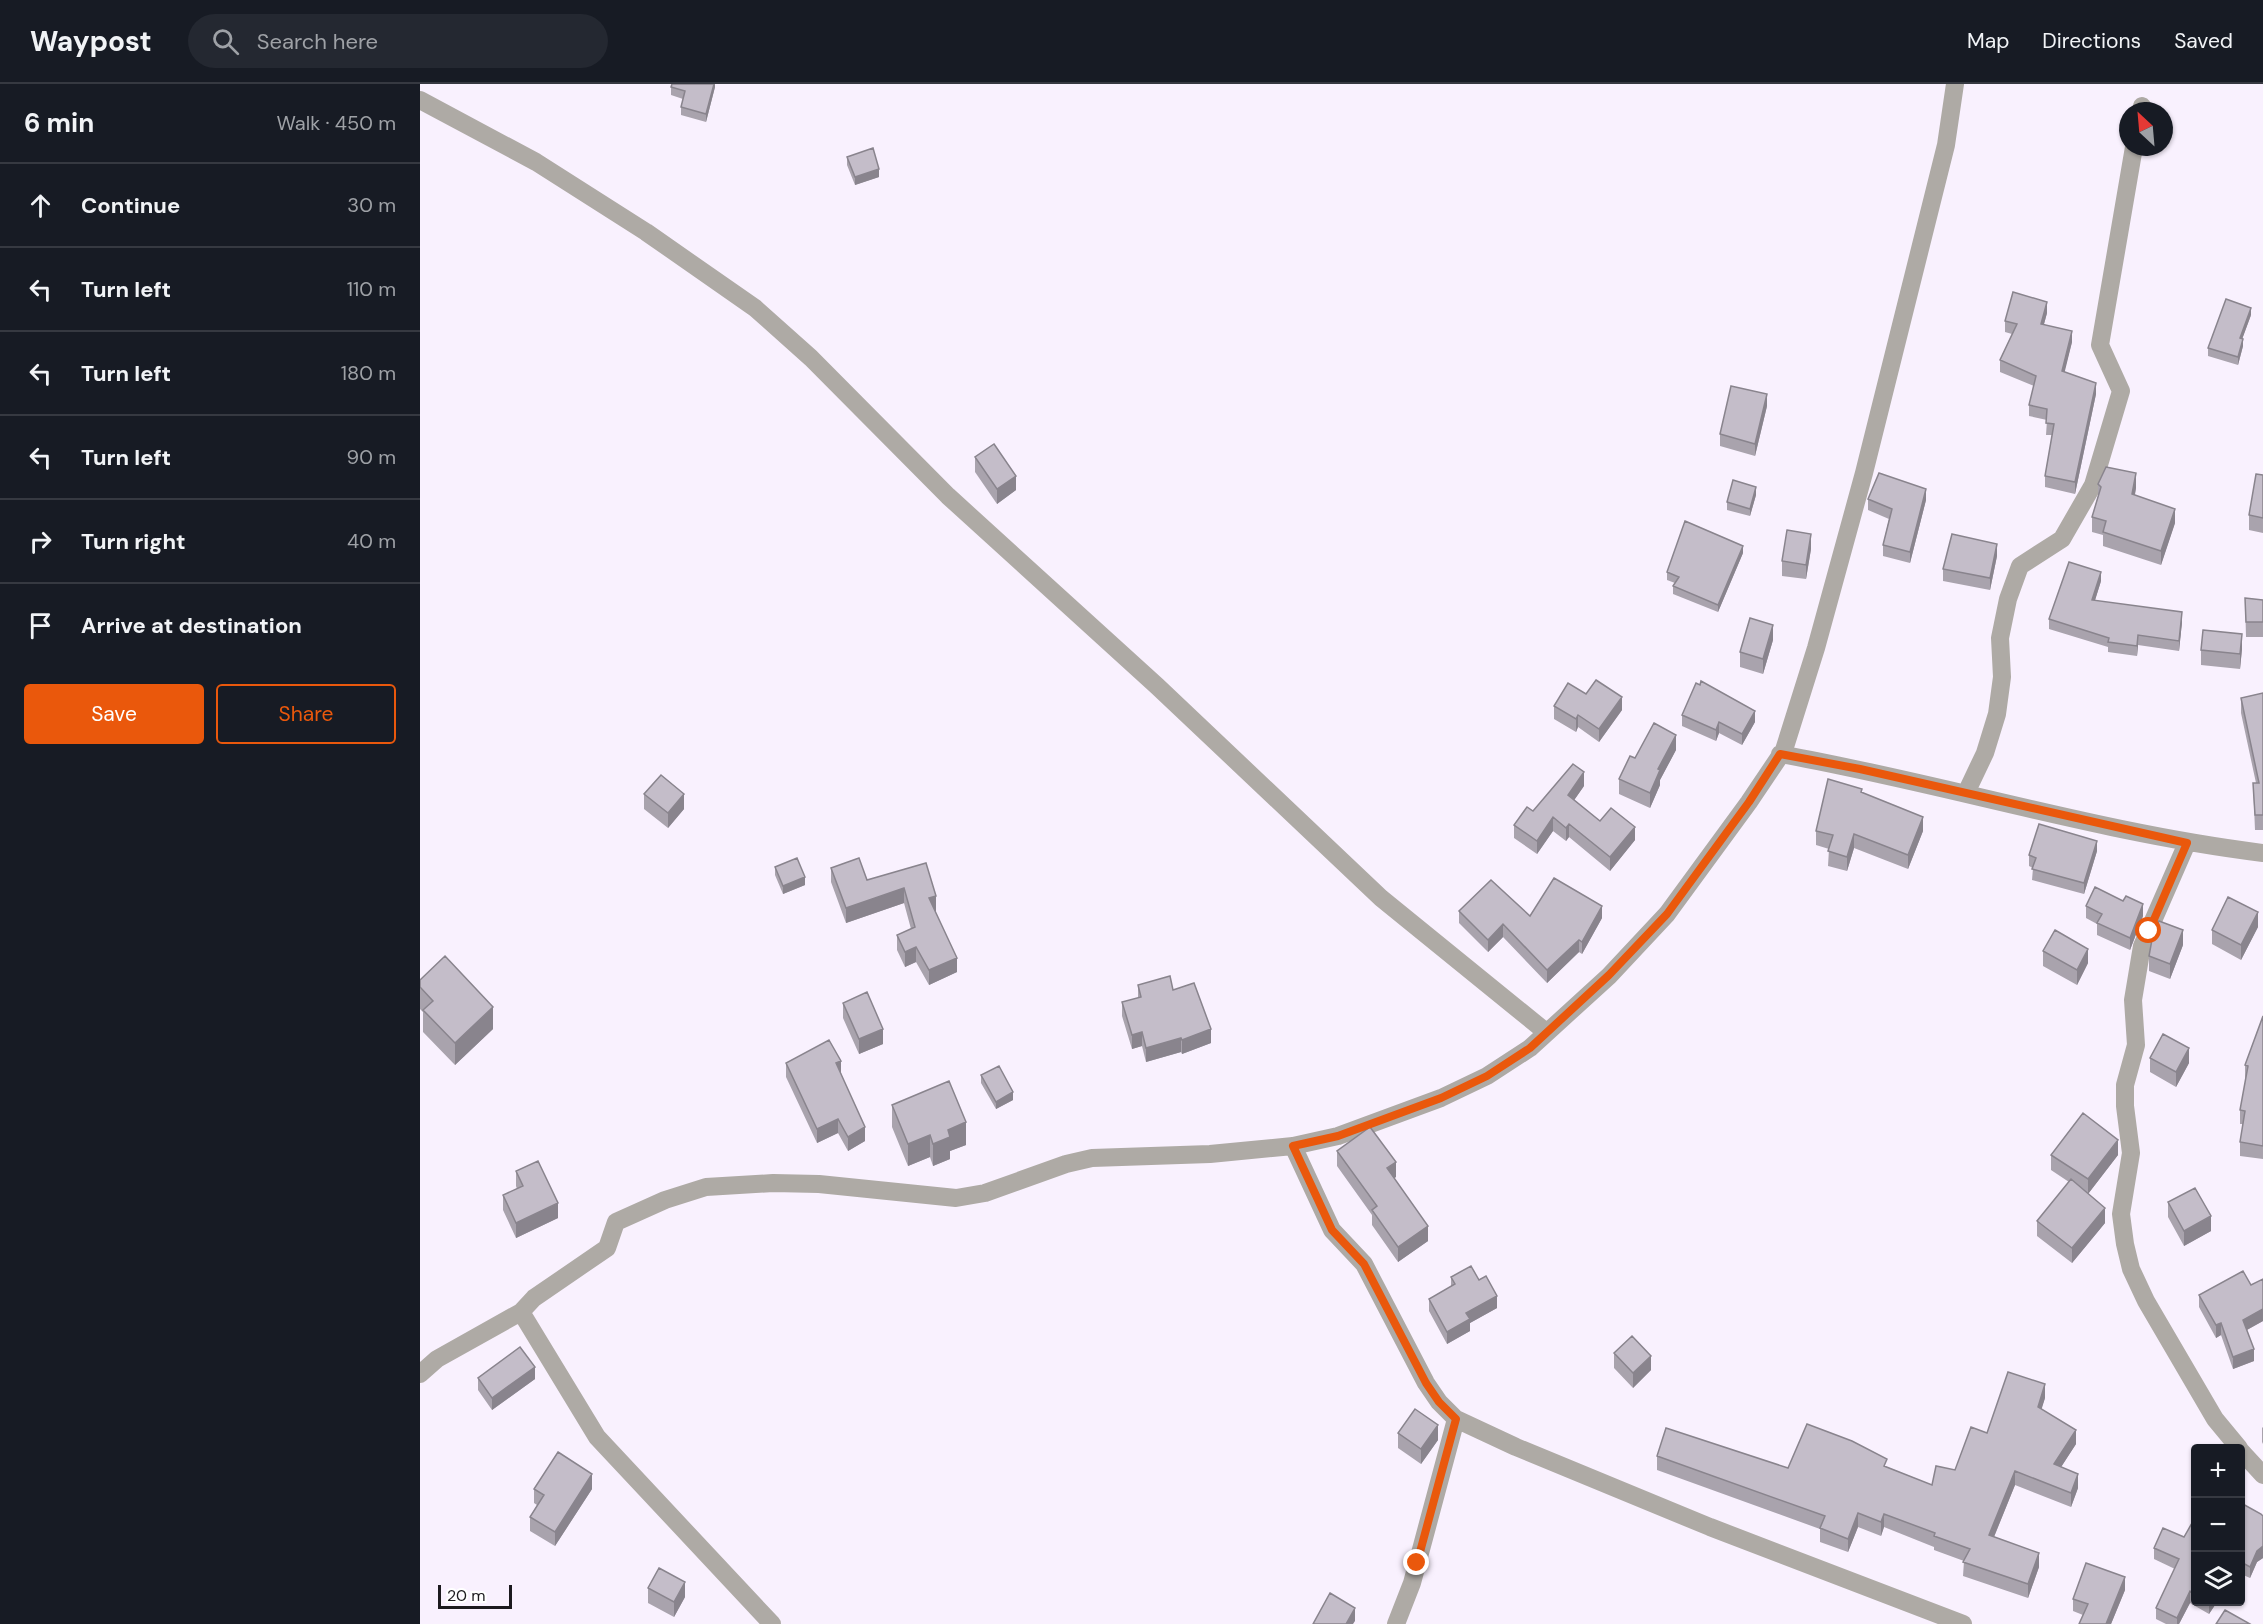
<!DOCTYPE html>
<html lang="en">
<head>
<meta charset="utf-8">
<style>
  body { margin:0; font-family:"DM Sans",sans-serif; background:#242831; color:#f1f3f6 }
  .controls { position:absolute; right:18px; bottom:18px; display:grid; overflow:hidden; border-radius:6px; box-shadow:0 2px 4px #0004 }
  .controls button { width:54px; height:54px; display:grid; place-items:center; padding:0; border:0; border-bottom:2px solid #363941; background:#171b24; color:#f1f3f6; font:30px sans-serif }
  .compass { position:absolute; left:1699px; top:18px; width:54px; height:54px; border-radius:50%; background:#171b24; box-shadow:0 2px 4px #0004; rotate:334deg }
  .scale { position:absolute; left:18px; bottom:15px; width:74px; box-sizing:border-box; padding-left:6px; border:3px solid #1c1a1e; border-top:0; font-size:16px; line-height:21px; white-space:nowrap; color:#1c1a1e; -webkit-text-stroke:4px #fff; paint-order:stroke }
  .stop { position:absolute; width:18px; height:18px; margin:-14px; border:4px solid #ea580c; border-radius:50%; background:#fff }
  .stop.end { background:#ea580c; border-color:#fff; box-shadow:0 2px 6px #0008 }
  .list { margin:0; padding:0; list-style:none }
  h2 { display:flex; justify-content:space-between; align-items:center; height:78px; margin:0; padding:0 24px; font-size:26px }
  h2 small { font-size:20px; font-weight:400; color:#9ea1a6 }
  .list li { display:grid; grid-template-columns:39px 1fr auto; gap:18px; align-items:center; box-sizing:border-box; height:84px; padding:0 24px; border-top:2px solid #363941 }
  .list b { display:block; font-size:22px; white-space:nowrap }
  .list em { font-size:20px; font-style:normal; color:#9ea1a6 }
  .actions { display:flex; gap:12px; padding:18px 24px }
  .actions a { flex:1; padding:14px 0; border:2px solid #ea580c; border-radius:6px; text-align:center; font-size:21px; color:#ea580c }
  .actions .main { background:#ea580c; color:#fff }
  .icon { flex:none; width:33px; height:33px; fill:none; stroke:currentColor; stroke-width:2; stroke-linecap:round; stroke-linejoin:round }
  .map { position:relative; flex:none; width:1843px; height:1540px; overflow:hidden }
  header { display:flex; align-items:center; gap:36px; box-sizing:border-box; height:84px; padding:0 30px; background:#171b24; border-bottom:2px solid #363941 }
  header strong { font-size:28px }
  nav { display:flex; gap:33px; margin-inline-start:auto; font-size:21px }
  .search { width:420px; height:54px; background:#242831; display:flex; align-items:center; gap:15px; box-sizing:border-box; padding:0 21px; border-radius:33px; color:#9ea1a6; font-size:22px }
  main { display:flex }
  aside { flex:1; background:#171b24 }
  .map>svg:first-child { display:block }
</style>
</head>
<body>
<header>
<strong>Waypost</strong>
<div class="search"><svg class="icon" aria-label="search" viewBox="0 0 24 24"><circle cx="10" cy="10" r="6"/><path d="M15 15l6 6"/></svg>Search here</div>
<nav><a>Map</a><a>Directions</a><a>Saved</a></nav>
</header>
<main>
<aside>
<h2>6 min<small>Walk · 450 m</small></h2>
<ul class="list">
<li><svg class="icon" aria-label="ahead" viewBox="0 0 24 24"><path d="M12 20V5M6 11l6-6 6 6"/></svg><div><b>Continue</b></div><em>30 m</em></li>
<li><svg class="icon" aria-label="left" viewBox="0 0 24 24"><path d="M17 20v-9H6M10 6l-5 5 5 5"/></svg><div><b>Turn left</b></div><em>110 m</em></li>
<li><svg class="icon" aria-label="left" viewBox="0 0 24 24"><path d="M17 20v-9H6M10 6l-5 5 5 5"/></svg><div><b>Turn left</b></div><em>180 m</em></li>
<li><svg class="icon" aria-label="left" viewBox="0 0 24 24"><path d="M17 20v-9H6M10 6l-5 5 5 5"/></svg><div><b>Turn left</b></div><em>90 m</em></li>
<li><svg class="icon" aria-label="right" viewBox="0 0 24 24"><path d="M7 20v-9h11M14 6l5 5-5 5"/></svg><div><b>Turn right</b></div><em>40 m</em></li>
<li><svg class="icon" aria-label="arrive" viewBox="0 0 24 24"><path d="M6 21V4h12l-3 4 3 4H6"/></svg><div><b>Arrive at destination</b></div></li>
</ul>
<div class="actions"><a class="main">Save</a><a>Share</a></div>
</aside>
<div class="map">
<svg width="1843" height="1540" viewBox="0 0 1843 1540">
  <rect width="100%" height="100%" fill="#f9f1fe"/>
  <g fill="none" stroke-linecap="round" stroke-linejoin="round">
    <path stroke="#aeaaa5" stroke-width="18" d="M 0,16 L 116,78 L 226,148 L 335,224 L 391,274 L 528,412 L 737,602 L 961,814 L 1126,948
      M 1721,27 L 1722,22
      M 1364,666 L 1366,668 L 1360,670 C 1522,699 1680,749 1843,769
      M 1546,709 L 1565,669 L 1577,630 L 1582,593 L 1580,554 L 1588,515 L 1600,482 L 1642,455 L 1673,401 L 1701,307 L 1680,261 L 1714,63
      M 1767,759 L 1722,862 L 1713,916 L 1716,961 L 1705,1001 L 1705,1022 L 1711,1069 L 1701,1130 L 1705,1160 L 1711,1185 L 1726,1217 L 1795,1335 L 1819,1364
      M 873,1062 L 912,1146 L 944,1180 L 1006,1299 L 1019,1318 L 1036,1335 L 1096,1363 L 1290,1443 L 1543,1540
      M 101,1228 L 177,1353 L 352,1540
      M 0,1290 L 17,1275 L 101,1228 L 114,1214 L 187,1164 L 196,1138 L 245,1116 L 286,1103 L 353,1099 L 399,1100 L 536,1114 L 565,1109 L 646,1080 L 672,1074 L 790,1070 L 873,1062 L 918,1052 L 1021,1014 L 1067,992 L 1110,964 L 1189,892 L 1247,830 L 1329,718 L 1364,666 L 1396,564 L 1444,389 L 1526,61 L 1535,0
      M 1820,1366 L 1843,1391
      M 976,1540 L 992,1499 L 1036,1335"/>
  </g>
  <path fill="#a9a3ad" d="M 295,0 L 295,3 L 286,38 L 261,31 L 261,23 L 263,15 L 251,11 L 251,3 Z
    M 427,73 L 459,93 L 435,101 L 427,81 Z
    M 1627,229 L 1624,240 L 1652,258 L 1644,288 L 1676,310 L 1655,410 L 1625,403 L 1625,392 L 1632,351 L 1626,351 L 1627,336 L 1609,332 L 1609,321 L 1614,302 L 1580,288 L 1580,276 L 1592,250 L 1585,248 L 1585,237 Z
    M 1831,231 L 1822,255 L 1823,262 L 1818,281 L 1788,272 L 1788,264 Z
    M 1347,322 L 1335,372 L 1300,362 L 1300,350 Z
    M 555,373 L 596,406 L 577,420 L 555,388 Z
    M 1843,391 L 1843,449 L 1829,446 L 1829,431 Z
    M 1678,400 L 1716,404 L 1715,411 L 1755,439 L 1741,481 L 1683,462 L 1683,451 L 1672,448 L 1672,433 L 1678,412 Z
    M 1336,411 L 1330,432 L 1307,426 L 1307,418 Z
    M 1448,415 L 1506,416 L 1490,479 L 1463,472 L 1463,461 L 1469,435 L 1448,426 Z
    M 1391,465 L 1386,495 L 1362,492 L 1362,477 Z
    M 1323,469 L 1298,528 L 1253,510 L 1253,502 L 1255,499 L 1247,496 L 1247,488 Z
    M 1577,472 L 1570,506 L 1523,497 L 1523,485 Z
    M 1681,497 L 1675,516 L 1762,538 L 1759,567 L 1718,561 L 1717,572 L 1688,568 L 1688,563 L 1629,545 L 1629,535 Z
    M 1825,514 L 1843,516 L 1843,553 L 1826,553 Z
    M 1353,556 L 1343,590 L 1320,583 L 1320,568 Z
    M 1822,565 L 1820,585 L 1781,581 L 1781,566 Z
    M 1280,601 L 1335,638 L 1322,661 L 1299,649 L 1296,657 L 1262,642 L 1262,631 Z
    M 1843,609 L 1843,746 L 1835,746 L 1833,699 L 1836,699 L 1821,629 L 1821,614 Z
    M 1166,610 L 1202,626 L 1179,658 L 1158,643 L 1156,648 L 1134,635 L 1134,622 Z
    M 1256,666 L 1240,696 L 1240,701 L 1230,724 L 1199,710 L 1199,695 L 1215,674 Z
    M 1164,702 L 1154,716 L 1180,737 L 1215,756 L 1190,787 L 1149,753 L 1146,757 L 1133,747 L 1117,770 L 1094,754 L 1094,741 L 1113,727 Z
    M 1442,708 L 1503,747 L 1488,785 L 1434,764 L 1427,787 L 1408,782 L 1409,765 L 1396,761 L 1396,747 Z
    M 224,710 L 264,725 L 248,744 L 224,725 Z
    M 1677,767 L 1664,810 L 1612,796 L 1613,784 L 1609,782 L 1609,771 Z
    M 506,779 L 515,827 L 537,888 L 509,901 L 496,878 L 485,883 L 477,866 L 477,851 L 491,845 L 484,819 L 426,839 L 411,798 L 411,784 L 447,796 Z
    M 355,783 L 385,801 L 363,810 L 355,791 Z
    M 1666,822 L 1723,832 L 1710,866 L 1677,851 L 1677,840 L 1666,834 Z
    M 1039,827 L 1110,832 L 1182,834 L 1162,870 L 1159,868 L 1127,899 L 1083,853 L 1068,868 L 1039,839 Z
    M 1838,843 L 1821,876 L 1792,860 L 1792,846 Z
    M 1763,861 L 1750,895 L 1729,887 L 1729,872 Z
    M 1623,867 L 1668,879 L 1657,901 L 1623,882 Z
    M 0,896 L 73,945 L 35,981 L 3,948 L 3,928 L 0,925 Z
    M 718,901 L 753,906 L 791,959 L 762,970 L 761,968 L 726,978 L 722,962 L 712,965 L 702,932 L 702,918 L 718,914 Z
    M 423,919 L 463,960 L 439,970 L 423,934 Z
    M 1843,932 L 1843,1075 L 1820,1072 L 1820,1058 L 1823,1040 L 1820,1040 L 1820,1026 L 1826,995 L 1825,995 L 1825,981 Z
    M 1730,974 L 1769,979 L 1756,1003 L 1730,988 Z
    M 366,979 L 421,989 L 445,1057 L 428,1067 L 418,1049 L 397,1059 L 366,993 Z
    M 561,991 L 593,1016 L 576,1025 L 561,999 Z
    M 472,1021 L 546,1061 L 530,1067 L 530,1075 L 513,1082 L 510,1073 L 488,1082 L 472,1043 Z
    M 917,1067 L 976,1093 L 974,1094 L 1008,1157 L 978,1178 L 952,1141 L 952,1131 L 917,1082 Z
    M 1631,1071 L 1698,1071 L 1668,1110 L 1685,1139 L 1652,1179 L 1617,1152 L 1617,1137 L 1649,1098 L 1631,1086 Z
    M 96,1087 L 138,1134 L 96,1154 L 83,1126 L 83,1111 L 97,1105 L 96,1102 Z
    M 1748,1118 L 1791,1147 L 1764,1162 L 1748,1133 Z
    M 1031,1193 L 1059,1196 L 1077,1224 L 1050,1239 L 1050,1247 L 1027,1260 L 1009,1227 L 1009,1215 L 1031,1203 Z
    M 1843,1195 L 1843,1237 L 1827,1246 L 1834,1277 L 1813,1285 L 1801,1251 L 1796,1254 L 1779,1223 L 1779,1211 L 1831,1201 Z
    M 1194,1269 L 1231,1286 L 1213,1304 L 1194,1284 Z
    M 58,1294 L 115,1295 L 72,1326 L 58,1306 Z
    M 1625,1314 L 1621,1325 L 1656,1360 L 1641,1383 L 1658,1404 L 1651,1423 L 1595,1401 L 1574,1453 L 1619,1483 L 1608,1514 L 1543,1492 L 1544,1477 L 1514,1466 L 1514,1463 L 1464,1443 L 1461,1452 L 1438,1443 L 1428,1468 L 1400,1458 L 1400,1445 L 1237,1386 L 1237,1372 L 1368,1384 L 1467,1383 L 1512,1401 L 1535,1386 L 1567,1349 Z
    M 1843,1343 L 1843,1360 L 1842,1358 L 1842,1344 Z
    M 978,1349 L 1018,1356 L 1001,1380 L 978,1364 Z
    M 114,1405 L 172,1405 L 135,1462 L 110,1447 L 110,1433 L 117,1421 L 114,1419 Z
    M 1821,1419 L 1843,1432 L 1843,1474 L 1837,1478 L 1830,1494 L 1821,1490 Z
    M 1776,1432 L 1776,1518 L 1797,1518 L 1789,1530 L 1770,1519 L 1759,1540 L 1746,1540 L 1736,1535 L 1736,1524 L 1755,1485 L 1734,1475 L 1734,1464 L 1764,1453 Z
    M 228,1504 L 265,1513 L 254,1533 L 228,1519 Z
    M 1705,1506 L 1691,1540 L 1659,1540 L 1663,1531 L 1653,1527 L 1653,1515 Z"/>
  <path fill="#89848d" d="M 294,0 L 295,0 L 295,3 L 286,38 L 286,30 Z
    M 459,85 L 459,93 L 435,101 L 435,93 Z
    M 1627,218 L 1627,229 L 1621,251 L 1621,240 Z
    M 1831,224 L 1831,231 L 1820,261 L 1820,254 Z
    M 1652,247 L 1652,258 L 1642,299 L 1642,287 Z
    M 1823,255 L 1823,262 L 1818,281 L 1818,273 Z
    M 1676,299 L 1676,310 L 1655,410 L 1655,398 Z
    M 1347,310 L 1347,322 L 1335,372 L 1335,360 Z
    M 1716,389 L 1716,404 L 1712,424 L 1712,410 Z
    M 596,392 L 596,406 L 577,420 L 577,405 Z
    M 1336,403 L 1336,411 L 1330,432 L 1330,425 Z
    M 1506,405 L 1506,416 L 1490,479 L 1490,468 Z
    M 1755,425 L 1755,439 L 1741,481 L 1741,467 Z
    M 1391,450 L 1391,465 L 1386,495 L 1386,481 Z
    M 1577,460 L 1577,472 L 1570,506 L 1570,494 Z
    M 1323,462 L 1323,469 L 1298,528 L 1298,521 Z
    M 1681,488 L 1681,497 L 1672,526 L 1672,516 Z
    M 1762,528 L 1762,538 L 1759,567 L 1759,557 Z
    M 1353,541 L 1353,556 L 1343,590 L 1343,575 Z
    M 1822,550 L 1822,565 L 1820,585 L 1820,570 Z
    M 1718,551 L 1718,561 L 1717,572 L 1717,562 Z
    M 1202,613 L 1202,626 L 1179,658 L 1179,645 Z
    M 1335,627 L 1335,638 L 1322,661 L 1322,650 Z
    M 1158,631 L 1158,643 L 1156,648 L 1156,635 Z
    M 1299,638 L 1299,649 L 1296,657 L 1296,646 Z
    M 1256,651 L 1256,666 L 1240,696 L 1240,701 L 1230,724 L 1230,709 L 1238,685 Z
    M 1164,688 L 1164,702 L 1148,725 L 1148,711 Z
    M 264,710 L 264,725 L 248,744 L 248,729 Z
    M 1133,733 L 1133,747 L 1117,770 L 1117,757 Z
    M 1503,733 L 1503,747 L 1488,785 L 1488,771 Z
    M 1149,740 L 1149,753 L 1146,757 L 1146,744 Z
    M 1215,743 L 1215,756 L 1190,787 L 1190,773 Z
    M 1434,750 L 1434,764 L 1427,787 L 1427,773 Z
    M 1677,757 L 1677,767 L 1664,810 L 1664,799 Z
    M 385,793 L 385,801 L 363,810 L 363,802 Z
    M 484,804 L 484,819 L 426,839 L 426,824 Z
    M 516,812 L 516,827 L 509,829 L 509,814 Z
    M 1723,820 L 1723,832 L 1710,866 L 1710,854 Z
    M 1182,822 L 1182,834 L 1162,870 L 1162,858 Z
    M 1838,828 L 1838,843 L 1821,876 L 1821,861 Z
    M 1083,840 L 1083,853 L 1068,868 L 1068,856 Z
    M 1763,846 L 1763,861 L 1750,895 L 1750,880 Z
    M 1159,856 L 1159,868 L 1127,899 L 1127,886 Z
    M 496,863 L 496,878 L 485,883 L 485,868 Z
    M 1668,865 L 1668,879 L 1657,901 L 1657,886 Z
    M 537,874 L 537,888 L 509,901 L 509,886 Z
    M 73,923 L 73,945 L 35,981 L 35,959 Z
    M 463,945 L 463,960 L 439,970 L 439,955 Z
    M 791,945 L 791,959 L 762,970 L 762,956 Z
    M 722,948 L 722,962 L 712,965 L 712,951 Z
    M 761,954 L 761,968 L 726,978 L 726,964 Z
    M 1769,964 L 1769,979 L 1756,1003 L 1756,988 Z
    M 421,977 L 421,991 L 416,979 Z
    M 593,1008 L 593,1016 L 576,1025 L 576,1018 Z
    M 418,1035 L 418,1049 L 397,1059 L 397,1045 Z
    M 546,1038 L 546,1061 L 530,1067 L 530,1075 L 513,1082 L 513,1060 L 528,1046 Z
    M 445,1043 L 445,1057 L 428,1067 L 428,1053 Z
    M 510,1051 L 510,1073 L 488,1082 L 488,1060 Z
    M 1698,1056 L 1698,1071 L 1668,1110 L 1668,1095 Z
    M 976,1078 L 976,1093 L 967,1099 L 967,1084 Z
    M 138,1119 L 138,1134 L 96,1154 L 96,1139 Z
    M 1685,1124 L 1685,1139 L 1652,1179 L 1652,1164 Z
    M 1791,1132 L 1791,1147 L 1764,1162 L 1764,1147 Z
    M 1008,1142 L 1008,1157 L 978,1178 L 978,1163 Z
    M 1077,1212 L 1077,1224 L 1050,1239 L 1050,1247 L 1027,1260 L 1027,1248 L 1046,1229 Z
    M 1843,1225 L 1843,1237 L 1823,1248 L 1823,1236 Z
    M 1801,1239 L 1801,1251 L 1796,1254 L 1796,1241 Z
    M 1834,1265 L 1834,1277 L 1813,1285 L 1813,1273 Z
    M 1231,1272 L 1231,1286 L 1213,1304 L 1213,1289 Z
    M 115,1283 L 115,1295 L 72,1326 L 72,1314 Z
    M 1625,1300 L 1625,1314 L 1618,1337 L 1618,1323 Z
    M 1018,1341 L 1018,1356 L 1001,1380 L 1001,1365 Z
    M 1656,1346 L 1656,1360 L 1634,1394 L 1634,1380 Z
    M 1595,1387 L 1595,1401 L 1569,1465 L 1569,1451 Z
    M 172,1390 L 172,1405 L 135,1462 L 135,1448 Z
    M 1658,1390 L 1658,1404 L 1651,1423 L 1651,1409 Z
    M 1438,1429 L 1438,1443 L 1428,1468 L 1428,1455 Z
    M 1464,1430 L 1464,1443 L 1461,1452 L 1461,1438 Z
    M 1843,1462 L 1843,1474 L 1837,1478 L 1830,1494 L 1830,1483 L 1837,1467 Z
    M 1619,1469 L 1619,1483 L 1608,1514 L 1608,1500 Z
    M 1705,1493 L 1705,1506 L 1691,1540 L 1686,1540 Z
    M 265,1498 L 265,1513 L 254,1533 L 254,1518 Z
    M 1770,1507 L 1770,1519 L 1759,1540 L 1757,1540 L 1757,1534 Z
    M 1789,1518 L 1797,1518 L 1789,1530 Z
    M 935,1524 L 935,1537 L 933,1540 L 926,1540 Z"/>
  <path fill="#c4bdc9" stroke="#89848d" stroke-width="1.5" d="M 252,0 L 294,0 L 286,30 L 261,23 L 265,7 L 251,3 Z
    M 453,64 L 459,85 L 435,93 L 427,73 Z
    M 1593,208 L 1627,218 L 1621,240 L 1652,247 L 1642,287 L 1676,299 L 1655,398 L 1625,392 L 1634,340 L 1626,339 L 1627,325 L 1609,321 L 1616,292 L 1580,276 L 1597,240 L 1585,237 Z
    M 1806,215 L 1831,224 L 1820,254 L 1823,255 L 1818,273 L 1788,264 Z
    M 1311,302 L 1347,310 L 1335,360 L 1300,350 Z
    M 574,360 L 596,392 L 577,405 L 555,373 Z
    M 1686,383 L 1716,389 L 1712,410 L 1755,425 L 1741,467 L 1683,448 L 1686,437 L 1672,433 L 1681,403 L 1678,400 Z
    M 1459,389 L 1506,405 L 1490,468 L 1463,461 L 1472,425 L 1448,415 Z
    M 1836,390 L 1843,391 L 1843,434 L 1829,431 Z
    M 1313,396 L 1336,403 L 1330,425 L 1307,418 Z
    M 1265,437 L 1323,462 L 1298,521 L 1253,502 L 1259,493 L 1247,488 Z
    M 1367,446 L 1391,450 L 1386,481 L 1362,477 Z
    M 1532,450 L 1577,460 L 1570,494 L 1523,485 Z
    M 1649,478 L 1681,488 L 1672,516 L 1762,528 L 1759,557 L 1718,551 L 1717,562 L 1688,558 L 1689,554 L 1629,535 Z
    M 1825,514 L 1843,516 L 1843,538 L 1826,538 Z
    M 1330,534 L 1353,541 L 1343,575 L 1320,568 Z
    M 1783,546 L 1822,550 L 1820,570 L 1781,566 Z
    M 1176,596 L 1202,613 L 1179,645 L 1158,631 L 1156,635 L 1134,622 L 1148,599 L 1166,610 Z
    M 1281,597 L 1335,627 L 1322,650 L 1299,638 L 1296,646 L 1262,631 L 1276,599 L 1280,601 Z
    M 1843,609 L 1843,731 L 1835,731 L 1833,699 L 1839,699 L 1821,614 Z
    M 1234,639 L 1256,651 L 1238,685 L 1240,686 L 1230,709 L 1199,695 L 1210,672 L 1215,674 Z
    M 1153,680 L 1164,688 L 1148,711 L 1180,737 L 1191,724 L 1215,743 L 1190,773 L 1149,740 L 1146,744 L 1133,733 L 1117,757 L 1094,741 L 1107,723 L 1113,727 Z
    M 241,691 L 264,710 L 248,729 L 224,710 Z
    M 1408,695 L 1442,705 L 1441,708 L 1503,733 L 1488,771 L 1434,750 L 1427,773 L 1408,767 L 1413,751 L 1396,747 Z
    M 1619,740 L 1677,757 L 1664,799 L 1612,785 L 1616,774 L 1609,771 Z
    M 377,774 L 385,793 L 363,802 L 355,783 Z
    M 439,774 L 447,796 L 506,779 L 516,812 L 509,814 L 537,874 L 509,886 L 496,863 L 485,868 L 477,851 L 495,843 L 484,804 L 426,824 L 411,784 Z
    M 1134,794 L 1182,822 L 1162,858 L 1159,856 L 1127,886 L 1083,840 L 1068,856 L 1039,827 L 1071,796 L 1110,832 Z
    M 1675,803 L 1703,817 L 1706,812 L 1723,820 L 1710,854 L 1677,839 L 1682,830 L 1666,822 Z
    M 1808,813 L 1838,828 L 1821,861 L 1792,846 Z
    M 1739,837 L 1763,846 L 1750,880 L 1729,872 L 1733,850 Z
    M 1635,846 L 1668,865 L 1657,886 L 1623,867 Z
    M 25,872 L 73,923 L 35,959 L 3,926 L 13,917 L 0,903 L 0,896 Z
    M 750,892 L 753,906 L 774,899 L 791,945 L 762,956 L 761,954 L 726,964 L 722,948 L 712,951 L 702,918 L 721,913 L 718,901 Z
    M 447,908 L 463,945 L 439,955 L 423,919 Z
    M 1843,932 L 1843,1062 L 1820,1058 L 1825,1027 L 1820,1026 L 1828,982 L 1825,981 Z
    M 1743,950 L 1769,964 L 1756,988 L 1730,974 Z
    M 409,956 L 421,977 L 416,979 L 445,1043 L 428,1053 L 418,1035 L 397,1045 L 366,979 Z
    M 579,982 L 593,1008 L 576,1018 L 561,991 Z
    M 529,997 L 546,1038 L 528,1046 L 530,1053 L 513,1060 L 510,1051 L 488,1060 L 472,1021 Z
    M 1663,1029 L 1698,1056 L 1668,1095 L 1631,1071 Z
    M 950,1043 L 976,1078 L 967,1084 L 1008,1142 L 978,1163 L 952,1126 L 957,1122 L 917,1067 Z
    M 118,1077 L 138,1119 L 96,1139 L 83,1111 L 103,1102 L 96,1087 Z
    M 1651,1095 L 1685,1124 L 1652,1164 L 1617,1137 Z
    M 1775,1104 L 1791,1132 L 1764,1147 L 1748,1118 Z
    M 1051,1182 L 1059,1196 L 1066,1192 L 1077,1212 L 1046,1229 L 1050,1235 L 1027,1248 L 1009,1215 L 1035,1200 L 1031,1193 Z
    M 1823,1187 L 1831,1201 L 1843,1195 L 1843,1225 L 1823,1236 L 1834,1265 L 1813,1273 L 1801,1239 L 1796,1241 L 1779,1211 Z
    M 1212,1252 L 1231,1272 L 1213,1289 L 1194,1269 Z
    M 100,1263 L 115,1283 L 72,1314 L 58,1294 Z
    M 1588,1288 L 1625,1300 L 1618,1323 L 1656,1346 L 1634,1380 L 1658,1390 L 1651,1409 L 1595,1387 L 1569,1451 L 1619,1469 L 1608,1500 L 1543,1478 L 1550,1465 L 1514,1452 L 1515,1449 L 1464,1430 L 1461,1438 L 1438,1429 L 1428,1455 L 1400,1444 L 1405,1432 L 1237,1372 L 1246,1344 L 1368,1384 L 1387,1340 L 1432,1357 L 1467,1375 L 1464,1382 L 1512,1401 L 1516,1382 L 1535,1386 L 1551,1343 L 1567,1349 Z
    M 995,1325 L 1018,1341 L 1001,1365 L 978,1349 Z
    M 138,1368 L 172,1390 L 135,1448 L 110,1433 L 124,1411 L 114,1405 Z
    M 1821,1419 L 1841,1430 L 1843,1432 L 1843,1462 L 1837,1467 L 1830,1483 L 1821,1478 Z
    M 1776,1432 L 1776,1511 L 1770,1507 L 1757,1534 L 1736,1524 L 1759,1475 L 1734,1464 L 1743,1444 L 1764,1453 Z
    M 1666,1479 L 1705,1493 L 1686,1540 L 1659,1540 L 1668,1520 L 1653,1515 Z
    M 239,1484 L 265,1498 L 254,1518 L 228,1504 Z
    M 910,1509 L 935,1524 L 926,1540 L 893,1540 Z
    M 1805,1526 L 1830,1540 L 1796,1540 Z"/>
  <g fill="none" stroke-linecap="round" stroke-linejoin="round">
    <path stroke="#ea580c" stroke-width="8" d="M 997,1479 L 1036,1335 L 1019,1318 L 1006,1299 L 944,1180 L 912,1146 L 873,1062 L 918,1052 L 1021,1014 L 1067,992 L 1110,964 L 1189,891 L 1247,830 L 1329,718 L 1360,670 L 1440,685 L 1767,759 L 1729,847"/>
  </g>
</svg>
<div class="controls">
<button>+</button>
<button>−</button>
<button><svg class="icon" aria-label="layers" viewBox="0 0 24 24"><path d="M12 4l9 5-9 5-9-5zM3 14l9 5 9-5"/></svg></button>
</div>
<svg class="compass" viewBox="-18 -18 36 36"><path d="M0-13l5 13h-10z" fill="#e53935"/><path d="M0 13l5-13h-10z" fill="#9ea1a6"/></svg>
<div class="scale">20 m</div>
<div class="stop" style="left:1729px;top:847px"></div>
<div class="stop end" style="left:997px;top:1479px"></div>
</div>
</main>
</body>
</html>
